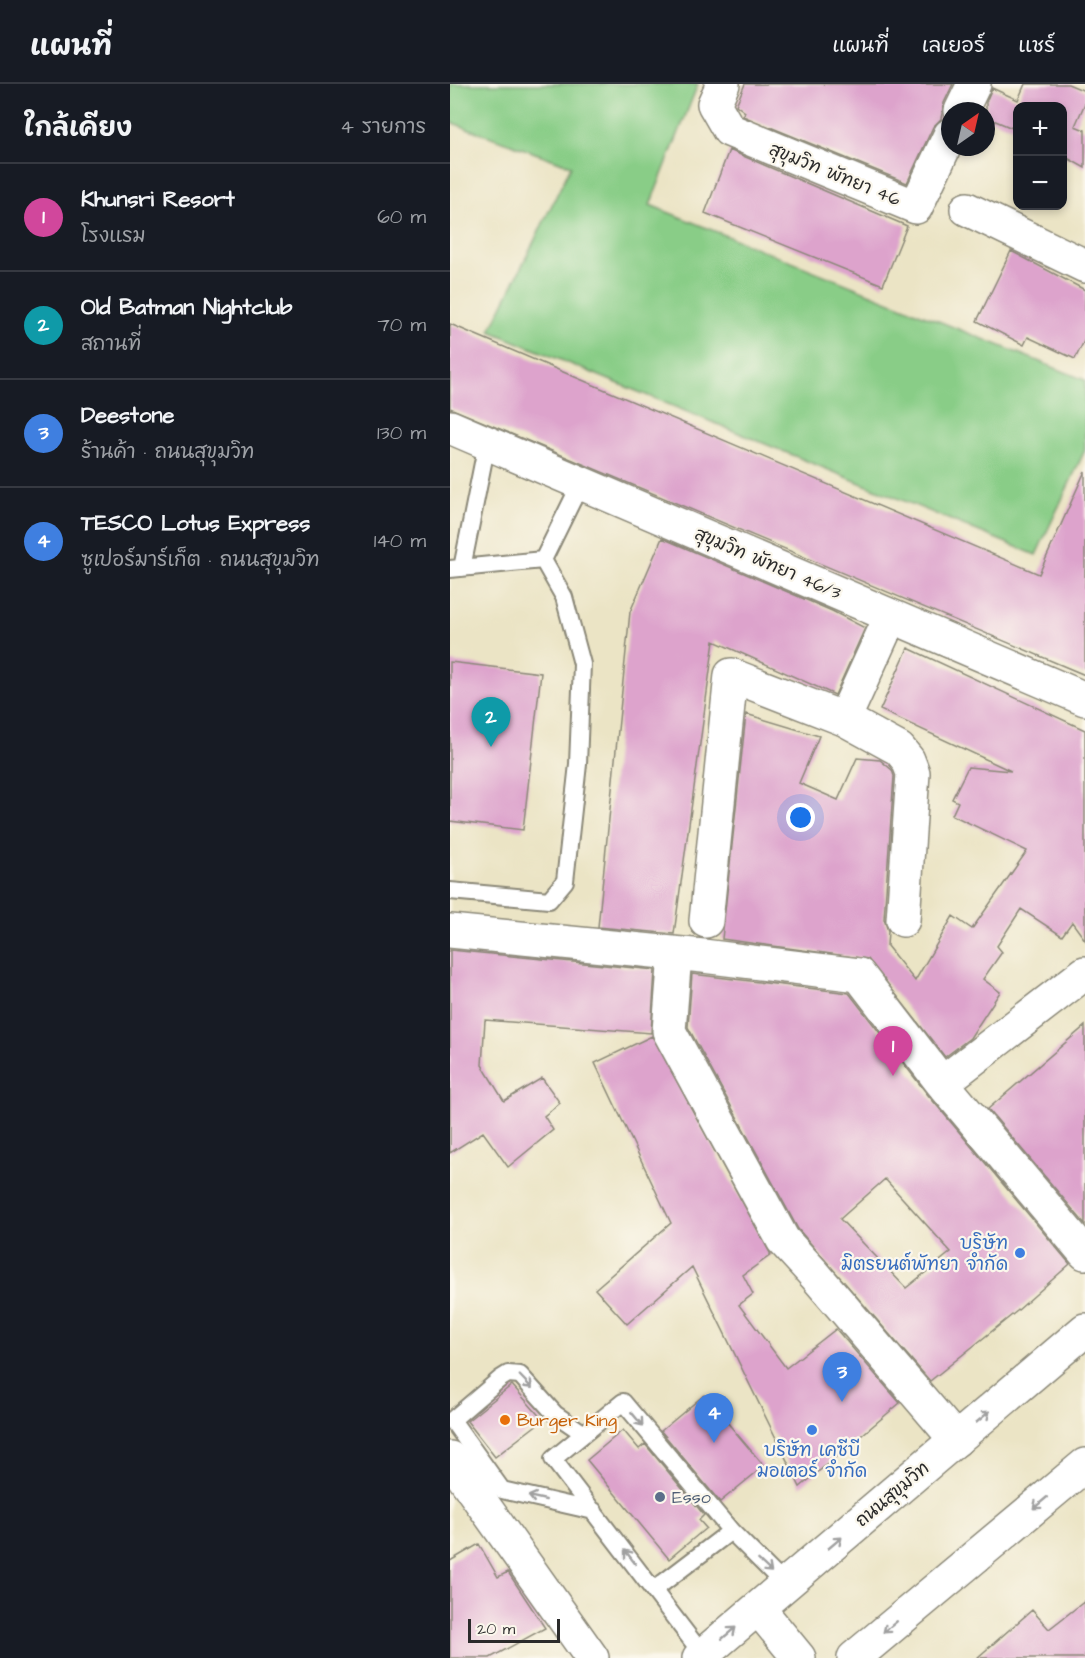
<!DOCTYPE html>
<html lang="th">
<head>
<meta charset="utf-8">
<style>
  body { margin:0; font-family:"Architects Daughter","Playpen Sans Thai",sans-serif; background:#20242c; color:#f1f3f6 }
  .controls { position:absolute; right:18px; top:18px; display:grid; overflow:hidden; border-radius:12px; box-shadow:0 3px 9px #0003 }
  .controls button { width:54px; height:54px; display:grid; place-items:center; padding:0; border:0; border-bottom:2px solid #363941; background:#171b24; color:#f1f3f6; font:30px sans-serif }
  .compass { position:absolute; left:491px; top:18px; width:54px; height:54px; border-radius:50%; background:#171b24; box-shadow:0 3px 9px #0003; rotate:34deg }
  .scale { position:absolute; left:18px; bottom:15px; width:92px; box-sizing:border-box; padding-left:6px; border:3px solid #2b2b2b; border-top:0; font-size:16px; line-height:21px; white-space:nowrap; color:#2b2b2b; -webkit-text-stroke:4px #fbf7ec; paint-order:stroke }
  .you { position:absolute; left:351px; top:734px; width:21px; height:21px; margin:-15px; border:4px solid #fff; border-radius:50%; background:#1a73e8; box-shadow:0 0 0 9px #1a73e833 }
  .badge { display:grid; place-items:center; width:39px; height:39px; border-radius:50%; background:#1a73e8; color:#fff; font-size:20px; font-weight:700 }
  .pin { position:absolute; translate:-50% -50px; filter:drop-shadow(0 2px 3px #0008) }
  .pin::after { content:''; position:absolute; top:32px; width:21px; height:18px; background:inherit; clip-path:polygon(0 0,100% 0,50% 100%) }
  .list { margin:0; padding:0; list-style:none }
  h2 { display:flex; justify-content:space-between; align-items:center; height:78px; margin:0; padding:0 24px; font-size:26px }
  h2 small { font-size:20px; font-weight:400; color:#9ea1a6 }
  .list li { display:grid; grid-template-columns:39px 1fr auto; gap:18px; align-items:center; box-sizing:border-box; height:108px; padding:0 24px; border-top:2px solid #363941 }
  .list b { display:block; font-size:22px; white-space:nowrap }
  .list p { margin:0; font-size:20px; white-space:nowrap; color:#9ea1a6 }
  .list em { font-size:20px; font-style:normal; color:#9ea1a6 }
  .map { position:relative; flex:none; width:635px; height:1574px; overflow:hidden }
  header { display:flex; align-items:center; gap:36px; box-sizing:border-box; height:84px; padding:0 30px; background:#171b24; border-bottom:2px solid #363941 }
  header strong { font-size:28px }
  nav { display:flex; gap:33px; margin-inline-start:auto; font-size:21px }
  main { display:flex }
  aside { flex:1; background:#171b24 }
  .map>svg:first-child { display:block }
</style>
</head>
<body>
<header>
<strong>แผนที่</strong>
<nav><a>แผนที่</a><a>เลเยอร์</a><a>แชร์</a></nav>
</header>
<main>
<aside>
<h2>ใกล้เคียง<small>4 รายการ</small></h2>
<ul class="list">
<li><span class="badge" style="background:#d1479c">1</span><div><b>Khunsri Resort</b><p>โรงแรม</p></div><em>60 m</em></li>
<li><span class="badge" style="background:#0f9aa8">2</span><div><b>Old Batman Nightclub</b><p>สถานที่</p></div><em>70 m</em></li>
<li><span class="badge" style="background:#3f7fe0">3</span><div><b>Deestone</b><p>ร้านค้า · ถนนสุขุมวิท</p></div><em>130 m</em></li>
<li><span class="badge" style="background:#3f7fe0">4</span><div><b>TESCO Lotus Express</b><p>ซูเปอร์มาร์เก็ต · ถนนสุขุมวิท</p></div><em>140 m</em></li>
</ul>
</aside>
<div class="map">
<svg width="635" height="1574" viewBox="0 0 635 1574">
  <rect width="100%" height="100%" fill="#fbf7ec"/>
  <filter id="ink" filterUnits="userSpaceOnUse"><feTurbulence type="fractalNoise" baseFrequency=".0167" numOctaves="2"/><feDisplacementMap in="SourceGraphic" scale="12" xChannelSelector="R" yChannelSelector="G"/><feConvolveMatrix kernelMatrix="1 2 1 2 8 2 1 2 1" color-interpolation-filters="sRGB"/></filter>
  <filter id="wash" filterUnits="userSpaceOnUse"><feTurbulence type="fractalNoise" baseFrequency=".008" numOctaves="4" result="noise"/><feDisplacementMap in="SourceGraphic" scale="24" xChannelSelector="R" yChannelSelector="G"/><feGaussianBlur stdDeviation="1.35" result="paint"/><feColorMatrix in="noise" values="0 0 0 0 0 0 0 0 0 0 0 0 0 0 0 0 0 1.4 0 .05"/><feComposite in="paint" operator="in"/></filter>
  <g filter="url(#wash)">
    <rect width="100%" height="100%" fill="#ebe4c5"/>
    <path fill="#89cd87" stroke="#5a7c59" stroke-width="1.5" d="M 0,0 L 248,0 L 200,121 L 635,296 L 635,366 L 586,471 L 40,247 L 121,82 L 0,38 Z"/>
    <g id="blocks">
      <path fill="#dda3cc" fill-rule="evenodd" d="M 295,0 L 503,0 L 494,19 L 491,35 L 483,43 L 457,99 L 293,32 L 295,28 L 286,21 Z
        M 575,0 L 618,0 L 635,7 L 635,19 L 625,42 L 635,46 L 635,84 L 612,71 L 612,22 L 567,22 L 567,46 L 536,33 L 536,18 L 542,4 L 568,16 Z
        M 279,66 L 457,142 L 433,201 L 255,129 Z
        M 561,167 L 635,206 L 635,255 L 625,275 L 578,253 L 574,261 L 527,237 Z
        M 0,240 L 589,490 L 635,387 L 635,591 L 0,324 Z
        M 212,454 L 382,527 L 415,544 L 385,611 L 264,557 L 224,850 L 148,843 L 180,528 Z
        M 458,564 L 635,646 L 635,856 L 622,838 L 612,852 L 571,825 L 547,862 L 552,868 L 533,895 L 550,908 L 520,954 L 495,973 L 418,875 L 272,855 L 296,630 L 369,652 L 349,699 L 388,716 L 407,674 L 430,676 L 442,686 L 444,692 L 434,835 L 438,847 L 437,862 L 465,897 L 503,832 L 522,845 L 577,767 L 502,731 L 508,718 L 502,715 L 518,683 L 561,687 L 430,626 Z
        M 0,578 L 91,589 L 73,746 L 0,737 Z
        M 0,866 L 205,886 L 201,949 L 35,936 L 32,981 L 54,1017 L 92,994 L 110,1019 L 94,1032 L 103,1046 L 58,1083 L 33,1048 L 0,1069 Z
        M 242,890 L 399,909 L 478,1011 L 620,1180 L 567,1227 L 480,1297 L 348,1145 L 238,943 ZM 435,1095 L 501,1168 L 456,1204 L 390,1135 Z
        M 635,942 L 635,1140 L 538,1025 Z
        M 202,952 L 321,1171 L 293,1191 L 303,1210 L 289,1221 L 336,1284 L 386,1245 L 450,1319 L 350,1403 L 242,1183 L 177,1240 L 145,1205 L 221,1139 L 145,979 Z
        M 62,1301 L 93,1336 L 45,1373 L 17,1337 Z
        M 254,1311 L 314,1382 L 270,1418 L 211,1347 Z
        M 173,1346 L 189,1365 L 195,1360 L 254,1431 L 249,1436 L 256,1444 L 219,1475 L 137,1376 Z
        M 29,1460 L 48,1493 L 58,1488 L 95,1544 L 40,1574 L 0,1574 L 0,1477 Z
        M 635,1517 L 635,1574 L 527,1574 L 582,1526 L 599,1545 Z"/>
    </g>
  </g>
  <g filter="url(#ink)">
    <use href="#blocks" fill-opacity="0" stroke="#8b8878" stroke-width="1.5"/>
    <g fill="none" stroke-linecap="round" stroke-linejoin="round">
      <defs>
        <path id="lane" d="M 12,484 L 37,359
          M 0,485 L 93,476
          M 0,807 L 99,816 L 115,797 L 128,680 L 132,580 L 114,513 L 93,476 L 123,415 L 137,402
          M 133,1349 L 105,1330 L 70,1291 L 58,1290 L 50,1295 L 2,1336 L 52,1406 L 144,1427
          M 205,1505 L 281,1447
          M 253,1571 L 103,1375 L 173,1318 L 281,1447 L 335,1501"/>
        <path id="street" d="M 273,0 L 264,20 L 279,46 L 466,123 L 500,51
          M 511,27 L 524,0
          M 517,125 L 635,182
          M 0,343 L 635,615
          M 394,635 L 441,532
          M 256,837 L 281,591 L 394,635 L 449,665 L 458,676 L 463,689 L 453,836
          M 0,847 L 253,872 L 409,891 L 492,999 L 635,1169
          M 225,870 L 219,947 L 333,1156 L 365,1191 L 506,1356
          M 492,999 L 635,889
          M 0,1374 L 142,1574"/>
        <path id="highway" d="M 308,1524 L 349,1574
          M 249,1574 L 635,1246
          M 404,1574 L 635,1381"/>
      </defs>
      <use href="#lane" stroke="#8b8878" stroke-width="20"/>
      <use href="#street" stroke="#8b8878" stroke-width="36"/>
      <use href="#highway" stroke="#8b8878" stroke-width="36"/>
      <use href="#lane" stroke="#fff" stroke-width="16"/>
      <use href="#street" stroke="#fff" stroke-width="33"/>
      <use href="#highway" stroke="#fff" stroke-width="33"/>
    </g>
    <defs><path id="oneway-shaft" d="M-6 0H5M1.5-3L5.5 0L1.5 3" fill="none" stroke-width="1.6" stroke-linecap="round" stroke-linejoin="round" transform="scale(1.5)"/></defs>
    <g stroke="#a0a0a0">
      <use href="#oneway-shaft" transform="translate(76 1298) rotate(46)"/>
      <use href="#oneway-shaft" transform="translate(533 1333) rotate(-40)"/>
      <use href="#oneway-shaft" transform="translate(187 1335) rotate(50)"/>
      <use href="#oneway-shaft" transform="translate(87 1414) rotate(-167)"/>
      <use href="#oneway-shaft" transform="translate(590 1419) rotate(140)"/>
      <use href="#oneway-shaft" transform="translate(385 1459) rotate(-40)"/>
      <use href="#oneway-shaft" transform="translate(180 1473) rotate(-128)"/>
      <use href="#oneway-shaft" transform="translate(315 1482) rotate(43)"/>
      <use href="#oneway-shaft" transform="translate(440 1543) rotate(140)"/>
      <use href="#oneway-shaft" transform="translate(279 1549) rotate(-40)"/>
    </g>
  </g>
  <g fill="#3f7fe0" stroke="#fbf7ec" stroke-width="2">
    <circle cx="570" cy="1169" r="6"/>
    <circle cx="362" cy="1346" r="6"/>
  </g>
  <circle fill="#e8710a" stroke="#fbf7ec" stroke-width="2" cx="55" cy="1336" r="6"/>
  <circle fill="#5c6f8a" stroke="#fbf7ec" stroke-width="2" cx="210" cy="1413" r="6"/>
  <g text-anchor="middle" stroke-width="4.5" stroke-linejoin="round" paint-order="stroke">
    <g font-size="18" fill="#2b2b2b" stroke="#fbf7ec">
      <text transform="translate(385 90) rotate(22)" y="6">สุขุมวิท พัทยา 46</text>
      <text transform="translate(318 479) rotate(23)" y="6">สุขุมวิท พัทยา 46/3</text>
      <text transform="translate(442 1410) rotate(-40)" y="6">ถนนสุขุมวิท</text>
    </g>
    <g font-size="18" fill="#366cbe" stroke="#fbf7ec" text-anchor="end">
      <text x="558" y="1165">บริษัท<tspan x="558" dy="21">มิตรยนต์พัทยา จำกัด</tspan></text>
      <text x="362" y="1372" text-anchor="middle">บริษัท เคซีบี<tspan x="362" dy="21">มอเตอร์ จำกัด</tspan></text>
    </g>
    <g font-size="18" fill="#c56008" stroke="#fbf7ec" text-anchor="start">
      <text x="67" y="1342">Burger King</text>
    </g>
    <g font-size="18" fill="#4e5e75" stroke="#fbf7ec" text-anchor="start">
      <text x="222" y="1419">Esso</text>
    </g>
  </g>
</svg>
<div class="controls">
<button>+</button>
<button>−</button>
</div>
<svg class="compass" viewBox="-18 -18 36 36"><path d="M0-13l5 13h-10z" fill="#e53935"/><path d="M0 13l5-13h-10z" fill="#9ea1a6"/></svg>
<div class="scale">20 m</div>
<div class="you"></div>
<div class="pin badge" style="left:443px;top:992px;background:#d1479c">1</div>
<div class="pin badge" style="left:41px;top:663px;background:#0f9aa8">2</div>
<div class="pin badge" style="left:392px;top:1318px;background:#3f7fe0">3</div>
<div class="pin badge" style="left:264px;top:1359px;background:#3f7fe0">4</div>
</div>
</main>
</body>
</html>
